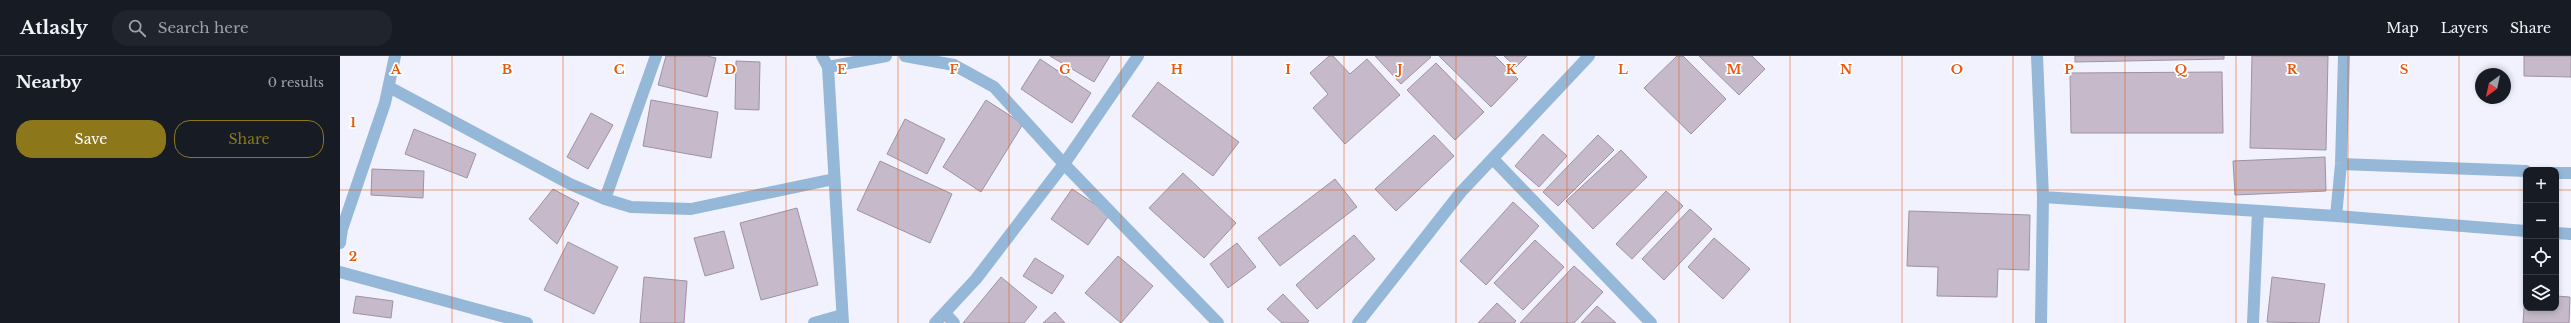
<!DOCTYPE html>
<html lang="en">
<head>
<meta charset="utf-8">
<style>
  body { margin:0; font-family:"Libre Baskerville",serif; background:#20242c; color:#f1f3f6 }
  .controls { position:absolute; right:12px; bottom:12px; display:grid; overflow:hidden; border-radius:8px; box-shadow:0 2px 6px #0003 }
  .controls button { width:36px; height:36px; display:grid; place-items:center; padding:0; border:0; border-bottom:1px solid #363941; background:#171b24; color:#f1f3f6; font:20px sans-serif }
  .compass { position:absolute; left:2135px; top:12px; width:36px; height:36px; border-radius:50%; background:#171b24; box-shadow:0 2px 6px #0003; rotate:213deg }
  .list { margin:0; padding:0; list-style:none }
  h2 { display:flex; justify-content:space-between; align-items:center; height:52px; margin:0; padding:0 16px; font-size:17px }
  h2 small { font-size:13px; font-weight:400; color:#9ea1a6 }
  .actions { display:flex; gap:8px; padding:12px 16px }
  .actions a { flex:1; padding:9px 0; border:1px solid #8d771b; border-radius:16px; text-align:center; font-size:14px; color:#8d771b }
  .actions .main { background:#8d771b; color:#fff }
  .icon { flex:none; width:22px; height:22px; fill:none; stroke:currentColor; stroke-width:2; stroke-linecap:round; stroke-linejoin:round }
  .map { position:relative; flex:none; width:2231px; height:267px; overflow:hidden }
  header { display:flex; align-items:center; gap:24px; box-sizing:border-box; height:56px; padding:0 20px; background:#171b24; border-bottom:1px solid #363941 }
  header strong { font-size:19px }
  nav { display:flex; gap:22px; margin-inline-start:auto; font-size:14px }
  .search { width:280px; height:36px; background:#20242c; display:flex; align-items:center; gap:10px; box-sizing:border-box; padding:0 14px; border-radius:16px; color:#9ea1a6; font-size:15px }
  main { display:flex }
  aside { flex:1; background:#171b24 }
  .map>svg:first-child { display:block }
</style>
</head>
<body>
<header>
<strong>Atlasly</strong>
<div class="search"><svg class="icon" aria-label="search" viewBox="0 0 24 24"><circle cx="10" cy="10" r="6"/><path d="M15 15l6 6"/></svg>Search here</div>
<nav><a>Map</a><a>Layers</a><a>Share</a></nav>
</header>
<main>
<aside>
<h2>Nearby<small>0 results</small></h2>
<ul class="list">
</ul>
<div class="actions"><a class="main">Save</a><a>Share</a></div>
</aside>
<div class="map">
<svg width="2231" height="267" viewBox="0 0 2231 267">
  <rect width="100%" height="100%" fill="#f1f2fe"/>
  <path fill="#c6baca" stroke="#9e92a2" d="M 326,0 L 367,0 L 376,2 L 367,41 L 318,29 Z
    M 710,0 L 770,0 L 754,26 Z
    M 989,0 L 993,0 L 1010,18 L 1027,3 L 1060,39 L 1005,88 L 973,52 L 988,38 L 970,17 Z
    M 1035,0 L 1090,0 L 1091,1 L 1061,28 Z
    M 1099,0 L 1155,0 L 1178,23 L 1151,51 Z
    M 1164,0 L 1187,0 L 1176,11 Z
    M 1337,0 L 1343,0 L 1386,43 L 1351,78 L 1304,32 Z
    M 1359,0 L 1412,0 L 1425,13 L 1399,39 Z
    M 1735,0 L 1884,0 L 1884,3 L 1735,6 Z
    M 1912,0 L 1988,0 L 1986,94 L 1910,92 Z
    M 2184,0 L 2231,0 L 2231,21 L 2184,20 Z
    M 700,3 L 751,37 L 732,67 L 681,33 Z
    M 396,5 L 420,6 L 419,54 L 395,53 Z
    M 1096,7 L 1144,56 L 1115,84 L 1067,34 Z
    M 1882,16 L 1883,77 L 1731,77 L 1730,17 Z
    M 818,26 L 899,86 L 873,120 L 792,60 Z
    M 311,44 L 378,56 L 371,102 L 303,90 Z
    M 646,44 L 683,68 L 641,136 L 603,111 Z
    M 251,57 L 273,69 L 248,113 L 227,101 Z
    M 565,63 L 605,83 L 587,118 L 547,98 Z
    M 74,73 L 136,98 L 127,122 L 65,98 Z
    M 1203,78 L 1227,100 L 1199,131 L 1175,110 Z
    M 1094,79 L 1114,100 L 1056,155 L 1035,133 Z
    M 1258,79 L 1274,94 L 1218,150 L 1203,136 Z
    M 1281,94 L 1307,121 L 1253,173 L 1226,145 Z
    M 1985,101 L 1986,135 L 1895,139 L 1893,105 Z
    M 540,105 L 612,138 L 590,187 L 517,154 Z
    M 32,113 L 84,115 L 83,142 L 31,139 Z
    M 843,117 L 896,167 L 864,202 L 809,152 Z
    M 995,123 L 1017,151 L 940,210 L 918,182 Z
    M 213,133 L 239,147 L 217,188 L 189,163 Z
    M 732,133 L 770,158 L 748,189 L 711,163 Z
    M 1326,135 L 1343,150 L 1292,203 L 1276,188 Z
    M 1173,146 L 1199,170 L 1146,229 L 1120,205 Z
    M 457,152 L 478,229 L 421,244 L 400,167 Z
    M 1350,153 L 1372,173 L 1324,224 L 1302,203 Z
    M 1569,155 L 1690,159 L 1689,214 L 1658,213 L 1657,241 L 1597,240 L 1598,211 L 1567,210 Z
    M 384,175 L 394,212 L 365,220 L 354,182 Z
    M 1014,179 L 1035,203 L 977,253 L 956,229 Z
    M 1374,182 L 1410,213 L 1383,243 L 1348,211 Z
    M 1195,184 L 1224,211 L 1183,254 L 1154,227 Z
    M 228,186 L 278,211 L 254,258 L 204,234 Z
    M 897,187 L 916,211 L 888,232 L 870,208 Z
    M 778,200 L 813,230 L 781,267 L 745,237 Z
    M 695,202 L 724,220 L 712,238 L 683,220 Z
    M 1234,210 L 1263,236 L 1234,267 L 1180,267 Z
    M 304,221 L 347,225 L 344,267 L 300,267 Z
    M 661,221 L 697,251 L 684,267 L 623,267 Z
    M 1932,221 L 1985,228 L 1979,267 L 1927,266 Z
    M 943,238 L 969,265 L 967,267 L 942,267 L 927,253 Z
    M 2185,239 L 2186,252 L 2216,252 L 2216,240 L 2230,241 L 2229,267 L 2183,267 Z
    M 16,240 L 53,245 L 51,262 L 13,257 Z
    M 1157,247 L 1176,265 L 1174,267 L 1138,267 Z
    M 1257,250 L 1276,267 L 1241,267 Z
    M 715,256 L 725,267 L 703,267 Z"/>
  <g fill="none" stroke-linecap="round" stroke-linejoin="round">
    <path stroke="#95b7d8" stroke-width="12" d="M 482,0 L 488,11 L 503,267
      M 565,0 L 614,9 L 654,31 L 724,108 L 636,223 L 595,267
      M 798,0 L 724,108 L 878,267
      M 1697,0 L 1703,141 L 1996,160 L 2001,108 L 2004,0
      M 488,11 L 546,0
      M 49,31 L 230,128 L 265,143 L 291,151 L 351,153 L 494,123
      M 1153,103 L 1311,267
      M 2001,108 L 2186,115
      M 2216,117 L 2231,117
      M 265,143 L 316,0
      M 1996,160 L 2186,175
      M 2216,177 L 2231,178
      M 0,187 L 2,173 L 45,47 L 55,0
      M 0,216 L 187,267
      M 605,257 L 614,267
      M 474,267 L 502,259
      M 1018,267 L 1121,136 L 1249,0
      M 1701,267 L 1703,141
      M 1913,267 L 1918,155"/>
  </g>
  <path fill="none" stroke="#e8590c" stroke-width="1" stroke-opacity="0.55" d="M 112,0 L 112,267M 223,0 L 223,267M 335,0 L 335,267M 446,0 L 446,267M 558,0 L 558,267M 669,0 L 669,267M 781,0 L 781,267M 892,0 L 892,267M 1004,0 L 1004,267M 1116,0 L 1116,267M 1227,0 L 1227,267M 1339,0 L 1339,267M 1450,0 L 1450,267M 1562,0 L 1562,267M 1673,0 L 1673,267M 1785,0 L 1785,267M 1896,0 L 1896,267M 2008,0 L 2008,267M 2119,0 L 2119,267M 0,134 L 2186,134M 2216,134 L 2231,134"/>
  <g font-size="13" text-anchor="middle" font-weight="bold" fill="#e8590c" stroke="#fff" stroke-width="3.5" stroke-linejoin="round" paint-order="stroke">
    <text x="56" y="18">A</text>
    <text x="167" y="18">B</text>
    <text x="279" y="18">C</text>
    <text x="390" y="18">D</text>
    <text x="502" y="18">E</text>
    <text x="614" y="18">F</text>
    <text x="725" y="18">G</text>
    <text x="837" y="18">H</text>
    <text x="948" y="18">I</text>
    <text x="1060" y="18">J</text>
    <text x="1171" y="18">K</text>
    <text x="1283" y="18">L</text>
    <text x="1394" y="18">M</text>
    <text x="1506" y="18">N</text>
    <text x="1617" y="18">O</text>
    <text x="1729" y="18">P</text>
    <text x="1841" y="18">Q</text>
    <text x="1952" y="18">R</text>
    <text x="2064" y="18">S</text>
    <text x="13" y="71">1</text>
    <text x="13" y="205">2</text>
  </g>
</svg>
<div class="controls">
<button>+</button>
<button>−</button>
<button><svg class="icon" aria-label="locate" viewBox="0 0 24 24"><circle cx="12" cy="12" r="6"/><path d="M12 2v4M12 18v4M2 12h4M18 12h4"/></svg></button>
<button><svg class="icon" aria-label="layers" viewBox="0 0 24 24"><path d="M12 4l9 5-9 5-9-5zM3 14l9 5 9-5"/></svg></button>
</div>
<svg class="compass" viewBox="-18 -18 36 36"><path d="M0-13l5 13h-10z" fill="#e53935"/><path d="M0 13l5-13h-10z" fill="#9ea1a6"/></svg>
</div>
</main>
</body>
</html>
